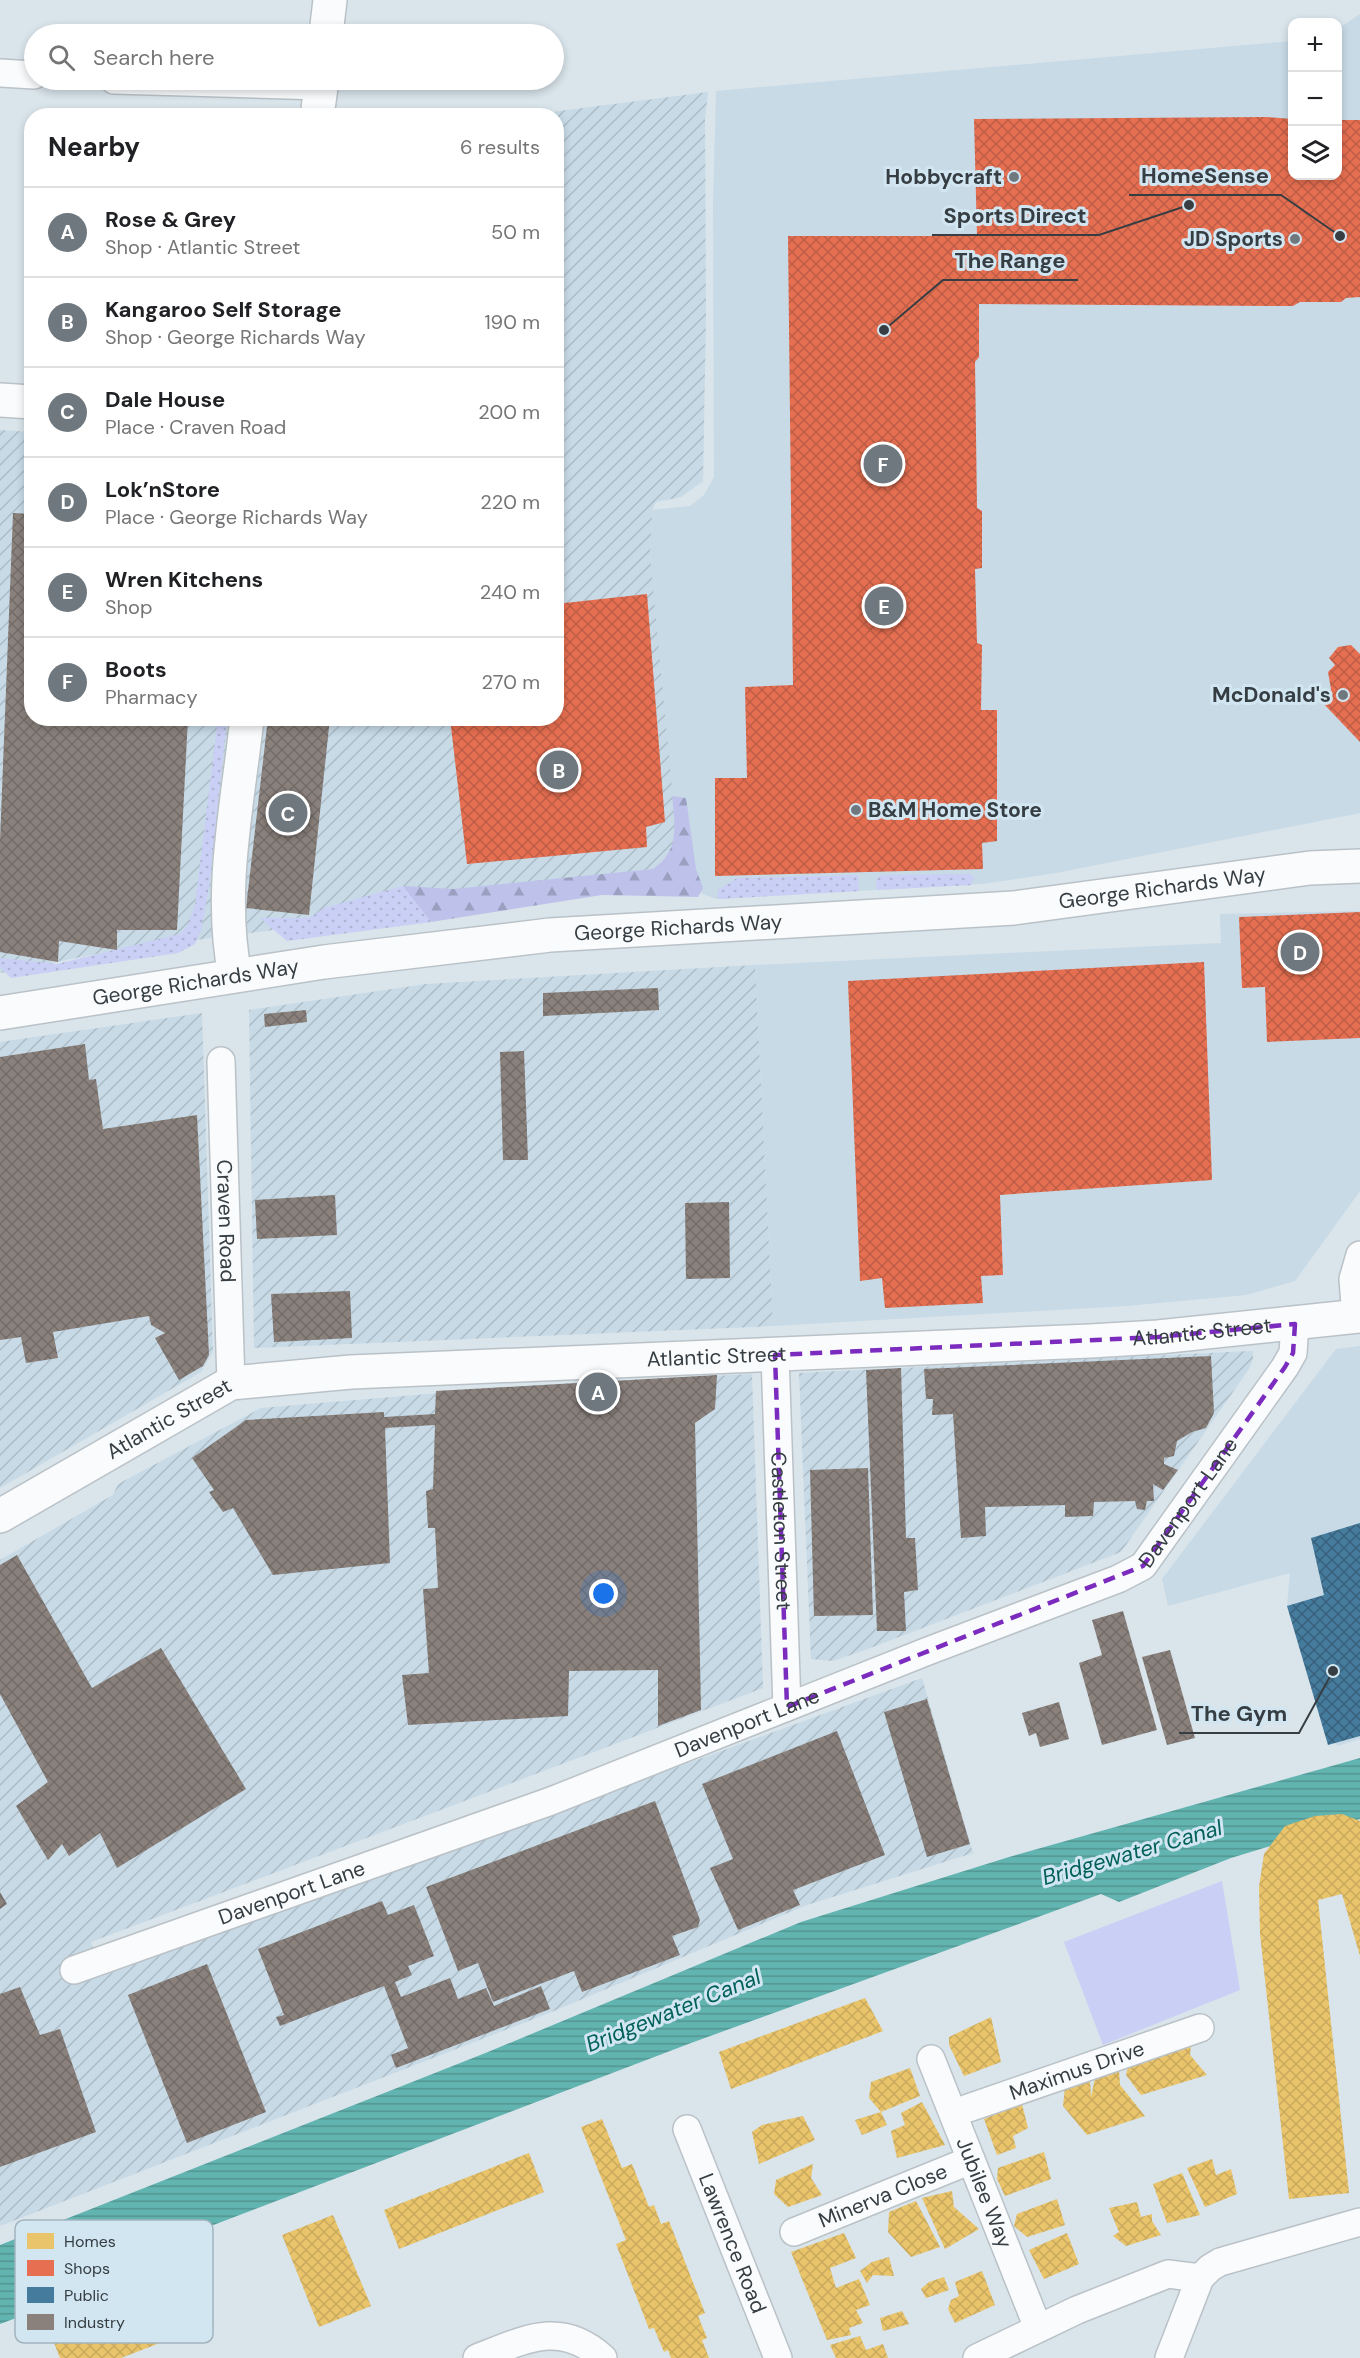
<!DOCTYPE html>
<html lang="en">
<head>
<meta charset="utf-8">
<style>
  body { margin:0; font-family:"DM Sans",sans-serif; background:#f6f6f6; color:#202124 }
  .controls { position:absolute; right:18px; top:18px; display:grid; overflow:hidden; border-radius:12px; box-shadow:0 3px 9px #0003 }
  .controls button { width:54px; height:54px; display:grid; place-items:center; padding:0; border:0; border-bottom:2px solid #e0e0e0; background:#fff; color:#202124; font:30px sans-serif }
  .you { position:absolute; left:604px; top:1594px; width:21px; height:21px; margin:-15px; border:4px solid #fff; border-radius:50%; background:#1a73e8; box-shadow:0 0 0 9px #1a73e833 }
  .badge { display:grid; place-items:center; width:39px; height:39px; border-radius:50%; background:#6f787e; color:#fff; font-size:20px; font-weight:700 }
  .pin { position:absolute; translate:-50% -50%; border:3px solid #fff; box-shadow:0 2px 6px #0006 }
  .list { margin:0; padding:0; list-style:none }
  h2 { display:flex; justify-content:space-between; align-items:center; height:78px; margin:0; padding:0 24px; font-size:26px }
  h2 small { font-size:20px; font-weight:400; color:#757577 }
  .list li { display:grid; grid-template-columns:39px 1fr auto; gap:18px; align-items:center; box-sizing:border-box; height:90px; padding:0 24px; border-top:2px solid #e0e0e0 }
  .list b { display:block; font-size:22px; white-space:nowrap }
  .list p { margin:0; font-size:20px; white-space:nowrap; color:#757577 }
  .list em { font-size:20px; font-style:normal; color:#757577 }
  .icon { flex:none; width:33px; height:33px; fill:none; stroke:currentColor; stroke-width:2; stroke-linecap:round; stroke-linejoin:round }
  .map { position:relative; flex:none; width:1360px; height:2358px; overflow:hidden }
  .search { position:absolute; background:#fff; box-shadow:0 3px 9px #0003; left:24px; top:24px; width:540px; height:66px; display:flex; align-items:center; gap:15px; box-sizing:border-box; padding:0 21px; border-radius:33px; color:#757577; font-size:22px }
  .panel { position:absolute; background:#fff; box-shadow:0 3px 9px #0003; left:24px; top:108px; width:540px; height:618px; border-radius:24px }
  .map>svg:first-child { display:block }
</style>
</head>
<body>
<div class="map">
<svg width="1360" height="2358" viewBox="0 0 1360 2358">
  <defs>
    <pattern id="industrial-furrows" width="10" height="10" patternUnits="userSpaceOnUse" patternTransform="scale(1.5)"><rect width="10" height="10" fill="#c7dae6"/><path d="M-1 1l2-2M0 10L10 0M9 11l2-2" fill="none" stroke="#acbcc6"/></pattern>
    <pattern id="grass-dots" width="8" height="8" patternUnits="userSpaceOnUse" patternTransform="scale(1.5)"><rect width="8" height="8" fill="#cacff5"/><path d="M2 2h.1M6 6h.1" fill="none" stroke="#aeb3d3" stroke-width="1.8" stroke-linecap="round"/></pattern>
    <pattern id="forest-firs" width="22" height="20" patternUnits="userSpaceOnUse" patternTransform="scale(1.5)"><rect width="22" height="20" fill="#bec2eb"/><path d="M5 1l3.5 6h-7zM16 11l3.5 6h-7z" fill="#9b9fc0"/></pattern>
    <pattern id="water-rules" width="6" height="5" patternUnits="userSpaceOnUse" patternTransform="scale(1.5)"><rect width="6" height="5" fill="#62b4b0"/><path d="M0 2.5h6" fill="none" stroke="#529491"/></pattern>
    <pattern id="homes-cross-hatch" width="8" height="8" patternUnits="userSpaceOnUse" patternTransform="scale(1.5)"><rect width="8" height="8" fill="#e9c46a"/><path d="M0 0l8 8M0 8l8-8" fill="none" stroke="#c8a95d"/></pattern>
    <pattern id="shops-cross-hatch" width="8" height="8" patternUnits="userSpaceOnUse" patternTransform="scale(1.5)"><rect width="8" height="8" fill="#e76f51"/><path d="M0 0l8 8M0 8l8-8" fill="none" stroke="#bc5d45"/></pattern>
    <pattern id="public-cross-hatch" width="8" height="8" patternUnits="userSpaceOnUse" patternTransform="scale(1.5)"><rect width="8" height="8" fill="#457b9d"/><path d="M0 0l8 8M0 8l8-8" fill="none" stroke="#38617b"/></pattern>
    <pattern id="industry-cross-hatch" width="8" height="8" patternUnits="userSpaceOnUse" patternTransform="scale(1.5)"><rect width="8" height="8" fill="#8a817c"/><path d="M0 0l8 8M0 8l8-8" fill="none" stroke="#726b67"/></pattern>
  </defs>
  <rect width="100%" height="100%" fill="#d9e4eb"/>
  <path fill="#c7dae6" d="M 1360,14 L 1360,813 L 1056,873 L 982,884 L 716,899 L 668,880 L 650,556 L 652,510 L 690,506 L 704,495 L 714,477 L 713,204 L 716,91 L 1292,41 L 1292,176 L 1338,176 L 1338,29 Z
    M 1360,911 L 1360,1191 L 1295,1281 L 1246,1295 L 1126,1306 L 773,1326 L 755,965 L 1221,943 L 1220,914 Z
    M 1360,1346 L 1360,1739 L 1337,1746 L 1287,1606 L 1290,1573 L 1168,1606 L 1162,1579 L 1336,1349 Z"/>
  <path fill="url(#industrial-furrows)" d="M 708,92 L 705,118 L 706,316 L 703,481 L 681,497 L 656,502 L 652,510 L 650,556 L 676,831 L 668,880 L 117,950 L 0,973 L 0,430 L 31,432 L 32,718 L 556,718 L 556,116 L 528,115 Z
    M 755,965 L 773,1326 L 254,1348 L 249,1010 L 426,984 Z
    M 202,1013 L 213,1352 L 201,1372 L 0,1488 L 0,1042 Z
    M 1249,1351 L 1253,1351 L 1253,1359 L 1249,1369 L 1121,1552 L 865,1650 L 833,1661 L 811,1659 L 799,1373 Z
    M 752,1374 L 763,1688 L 91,1942 L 103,1976 L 922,1678 L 973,1853 L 807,1905 L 549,2013 L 0,2226 L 0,1560 L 113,1495 L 118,1484 L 261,1408 L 535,1385 Z"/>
  <path fill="url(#grass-dots)" d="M 218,719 L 227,719 L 209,887 L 201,930 L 195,944 L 178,953 L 11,978 L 0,967 L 0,958 L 57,964 L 180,934 L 188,925 L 195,905 Z
    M 970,874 L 974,878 L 971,885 L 877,890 L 876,880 L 881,875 Z
    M 858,875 L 859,891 L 718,899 L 718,890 L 737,878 Z
    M 403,886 L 431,922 L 287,941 L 260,918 L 309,918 L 324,908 Z"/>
  <path fill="url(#forest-firs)" d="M 672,796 L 686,798 L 696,869 L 703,888 L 698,897 L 602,895 L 431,922 L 403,886 L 454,889 L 653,869 C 680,851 675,825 672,796 Z"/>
  <path fill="#cacff5" d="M 1222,1881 L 1240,1990 L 1103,2045 L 1064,1942 Z"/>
  <path fill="url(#water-rules)" d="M 1360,1758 L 1360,1819 L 1231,1858 L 1119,1902 L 1101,1894 L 691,2043 L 106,2266 L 107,2284 L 0,2324 L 0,2245 L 488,2052 L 801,1922 L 1009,1857 Z"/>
  <path fill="url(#homes-cross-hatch)" d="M 1342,1814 L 1360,1821 L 1360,1956 L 1342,1894 L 1318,1900 L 1349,2193 L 1289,2199 L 1260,1934 L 1259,1887 L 1264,1854 L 1285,1826 L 1315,1816 Z
    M 865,1998 L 883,2031 L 731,2089 L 719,2052 Z
    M 991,2017 L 1001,2062 L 964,2076 L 949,2045 L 949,2037 Z
    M 1192,2035 L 1190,2055 L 1207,2075 L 1141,2095 L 1126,2075 L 1129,2063 Z
    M 910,2068 L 920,2096 L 881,2112 L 869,2098 L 871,2082 Z
    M 1119,2069 L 1120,2085 L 1145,2116 L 1087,2135 L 1063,2106 L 1065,2087 L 1090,2080 L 1091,2097 L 1095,2078 Z
    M 922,2102 L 945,2145 L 897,2158 L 891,2131 L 905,2125 L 901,2113 Z
    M 1022,2104 L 1028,2128 L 1013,2136 L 1016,2148 L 997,2155 L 984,2119 Z
    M 881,2112 L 887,2125 L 862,2135 L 855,2120 Z
    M 803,2116 L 815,2140 L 759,2164 L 752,2132 L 762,2125 Z
    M 602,2119 L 622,2168 L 632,2164 L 649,2207 L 654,2205 L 661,2224 L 669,2221 L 705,2313 L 698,2316 L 707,2338 L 702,2340 L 709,2358 L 671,2358 L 668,2350 L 664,2352 L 654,2328 L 649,2329 L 616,2244 L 626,2240 L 581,2127 Z
    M 1044,2152 L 1051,2179 L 1005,2196 L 997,2179 L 998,2168 Z
    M 529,2153 L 544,2192 L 399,2249 L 384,2210 Z
    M 1212,2159 L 1216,2175 L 1231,2169 L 1237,2194 L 1205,2207 L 1187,2168 Z
    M 813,2164 L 811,2178 L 822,2195 L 788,2207 L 774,2194 L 776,2180 Z
    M 1182,2173 L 1200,2215 L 1167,2223 L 1153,2184 Z
    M 952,2191 L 954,2207 L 979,2229 L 945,2249 L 922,2198 Z
    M 1057,2199 L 1065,2225 L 1027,2237 L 1014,2226 L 1017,2214 Z
    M 916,2201 L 940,2247 L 911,2257 L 888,2232 L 889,2212 Z
    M 1137,2202 L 1141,2217 L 1152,2214 L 1152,2221 L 1161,2235 L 1126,2246 L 1113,2236 L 1119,2232 L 1109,2208 Z
    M 333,2215 L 371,2306 L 319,2327 L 282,2235 Z
    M 844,2233 L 856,2258 L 830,2268 L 836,2288 L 859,2279 L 870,2305 L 856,2310 L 863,2323 L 849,2328 L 851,2335 L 827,2340 L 791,2252 Z
    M 1067,2233 L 1079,2264 L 1044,2279 L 1029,2250 Z
    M 889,2257 L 894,2276 L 873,2275 L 867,2283 L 860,2271 L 872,2262 Z
    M 982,2271 L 995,2305 L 955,2323 L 948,2309 L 951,2300 L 959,2296 L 955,2282 Z
    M 944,2277 L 949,2290 L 926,2298 L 921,2289 L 929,2282 Z
    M 199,2284 L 214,2322 L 121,2358 L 60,2358 L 53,2340 Z
    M 902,2311 L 909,2324 L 883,2331 L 880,2318 Z
    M 860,2336 L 866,2350 L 883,2344 L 888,2358 L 836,2358 L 830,2345 Z"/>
  <path fill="url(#shops-cross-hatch)" d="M 1266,117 L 1292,119 L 1292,176 L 1338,176 L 1338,120 L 1360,120 L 1360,297 L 1346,298 L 1341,302 L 1300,302 L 1293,306 L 1271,306 L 979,304 L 979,357 L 975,362 L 977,508 L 982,511 L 982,568 L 975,569 L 977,643 L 982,645 L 981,710 L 997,710 L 997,841 L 982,843 L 983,869 L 715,876 L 715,778 L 747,778 L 745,687 L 793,685 L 788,236 L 977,236 L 974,119 Z
    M 647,594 L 665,822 L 646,827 L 647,847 L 467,864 L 450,718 L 556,718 L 556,604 Z
    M 1351,645 L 1360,654 L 1360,742 L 1322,702 L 1331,689 L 1328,672 L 1335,665 L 1329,658 L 1338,647 Z
    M 1360,912 L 1360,1038 L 1267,1042 L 1265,987 L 1242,988 L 1239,917 Z
    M 1204,962 L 1212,1180 L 1000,1195 L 1003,1275 L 981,1276 L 983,1303 L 885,1308 L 882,1278 L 860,1281 L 848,981 Z"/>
  <path fill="url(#public-cross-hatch)" d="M 1360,1523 L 1360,1736 L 1328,1745 L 1287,1606 L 1324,1595 L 1311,1538 Z"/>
  <path fill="url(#industry-cross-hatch)" d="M 13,513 L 32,514 L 32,718 L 188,718 L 177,930 L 117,930 L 117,950 L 59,941 L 58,962 L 0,952 L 0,841 Z
    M 268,718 L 330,718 L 309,915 L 246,908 Z
    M 658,988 L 659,1010 L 543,1016 L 543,993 Z
    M 306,1010 L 307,1022 L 265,1027 L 264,1014 Z
    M 85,1044 L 89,1080 L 96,1079 L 103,1129 L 197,1115 L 209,1355 L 203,1366 L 179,1380 L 155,1338 L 165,1333 L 151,1325 L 149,1316 L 53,1332 L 58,1358 L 26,1363 L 21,1337 L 0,1340 L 0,1057 Z
    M 524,1051 L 528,1160 L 503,1160 L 500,1052 Z
    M 335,1195 L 337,1235 L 257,1239 L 255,1200 Z
    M 729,1202 L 730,1278 L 686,1279 L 685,1203 Z
    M 350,1291 L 352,1338 L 274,1342 L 271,1294 Z
    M 1211,1356 L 1214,1413 L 1206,1428 L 1192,1432 L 1177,1441 L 1174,1456 L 1164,1458 L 1164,1464 L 1178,1470 L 1163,1490 L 1153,1484 L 1154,1501 L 1147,1501 L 1145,1510 L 1137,1509 L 1135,1501 L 1094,1502 L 1093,1516 L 1065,1517 L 1065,1505 L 985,1507 L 986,1536 L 961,1538 L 953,1414 L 932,1415 L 933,1399 L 926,1399 L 924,1369 Z
    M 901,1368 L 906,1538 L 915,1538 L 918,1590 L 904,1592 L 906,1631 L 877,1631 L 866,1370 Z
    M 717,1375 L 715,1409 L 695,1423 L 701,1710 L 658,1726 L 658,1670 L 569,1671 L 568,1716 L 408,1725 L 402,1675 L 429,1673 L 423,1589 L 438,1588 L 435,1528 L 428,1528 L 426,1491 L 433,1489 L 435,1425 L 385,1428 L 390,1563 L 273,1575 L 233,1508 L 223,1512 L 209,1492 L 214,1490 L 192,1458 L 246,1420 L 384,1412 L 384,1417 L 435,1414 L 436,1391 Z
    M 868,1468 L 873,1615 L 814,1616 L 810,1470 Z
    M 17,1555 L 92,1688 L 161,1648 L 246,1789 L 117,1868 L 100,1833 L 69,1856 L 62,1844 L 48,1860 L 16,1806 L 48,1782 L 0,1694 L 0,1565 Z
    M 1123,1611 L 1157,1730 L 1102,1745 L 1079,1663 L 1102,1655 L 1092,1620 Z
    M 1170,1650 L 1195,1738 L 1167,1745 L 1142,1657 Z
    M 927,1699 L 970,1844 L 927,1857 L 884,1712 Z
    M 1059,1702 L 1069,1739 L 1040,1747 L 1036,1733 L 1029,1736 L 1022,1713 Z
    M 837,1731 L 885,1855 L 793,1890 L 800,1905 L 738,1930 L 710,1868 L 733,1859 L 702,1784 Z
    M 655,1801 L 700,1920 L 698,1927 L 672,1936 L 680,1955 L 582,1992 L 574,1971 L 493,2002 L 478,1963 L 458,1971 L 426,1887 Z
    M 0,1892 L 7,1904 L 0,1909 Z
    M 382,1901 L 388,1915 L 414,1905 L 434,1956 L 408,1966 L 412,1975 L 395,1982 L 401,1997 L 450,1978 L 458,1999 L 486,1988 L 494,2006 L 541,1986 L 550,2009 L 396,2068 L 391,2055 L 408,2048 L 384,1986 L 280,2026 L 276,2017 L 284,2015 L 258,1949 Z
    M 207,1964 L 266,2112 L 187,2143 L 128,1995 Z
    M 20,1987 L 40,2035 L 60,2029 L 96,2132 L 0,2167 L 0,1994 Z"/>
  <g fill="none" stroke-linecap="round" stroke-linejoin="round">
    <defs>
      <g id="street">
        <path d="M 0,73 L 34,75"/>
        <path d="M 114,80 L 321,86"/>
        <path id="s1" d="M 221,1061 L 231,1383"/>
        <path d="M 1356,1317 L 1353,1279 L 1360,1255"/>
        <path id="s2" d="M 775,1355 L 787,1707"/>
        <path id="s3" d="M 74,1970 L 551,1801 L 928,1651 L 1118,1579 L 1143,1566 L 1285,1367 L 1293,1353 L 1295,1324"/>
        <path id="s4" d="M 931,2059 L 1038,2328"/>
        <path id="s5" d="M 954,2113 L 1200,2028"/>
        <path id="s6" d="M 687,2129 L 778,2358"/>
        <path id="s7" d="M 794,2232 L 971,2160"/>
        <path d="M 477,2358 C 524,2340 560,2319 603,2358"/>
        <path d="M 977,2358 L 1077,2310 L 1168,2274 L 1200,2278"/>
        <path d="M 1169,2358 L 1200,2278 L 1210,2268 L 1220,2262 L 1360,2222"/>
      </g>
      <g id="secondary">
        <path d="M 326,34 L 330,0"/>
        <path d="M 317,116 L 322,80"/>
        <path d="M 0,400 L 32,402"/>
        <path d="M 235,975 C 218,891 238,803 247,718"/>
        <path id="s8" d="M 0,1013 L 324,962 L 550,935 L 1014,908 L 1310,868 L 1360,866"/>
        <path id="s9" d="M 0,1516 L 231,1383 L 351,1372 L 1090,1341 L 1158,1337 L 1360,1316"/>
      </g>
    </defs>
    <use href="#street" stroke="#bac2c8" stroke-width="30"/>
    <use href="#secondary" stroke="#bac2c8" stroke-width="36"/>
    <use href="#street" stroke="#f9fbfc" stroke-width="27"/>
    <use href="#secondary" stroke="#f9fbfc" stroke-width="33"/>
  </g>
  <path fill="none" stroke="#7b2cbf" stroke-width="4.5" stroke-dasharray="12 8" stroke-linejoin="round" d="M 1295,1324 L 1293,1353 L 1285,1367 L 1143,1566 L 787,1707 L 775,1355 L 1158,1337 Z"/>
  <g fill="#6f787e" stroke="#d2e6f2" stroke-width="2">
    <circle cx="1014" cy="177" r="6"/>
    <circle cx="1295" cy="239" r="6"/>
    <circle cx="1343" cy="695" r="6"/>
    <circle cx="856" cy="810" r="6"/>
  </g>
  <g text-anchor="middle" stroke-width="6" stroke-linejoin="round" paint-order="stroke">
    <g font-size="21" font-weight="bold" fill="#363e43" stroke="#d2e6f2" text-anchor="end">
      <text x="1002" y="184">Hobbycraft</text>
      <text x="1283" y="246">JD Sports</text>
      <text x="1331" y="702">McDonald's</text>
      <text x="868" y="817" text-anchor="start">B&amp;M Home Store</text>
    </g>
    <g font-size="21" fill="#363e43" stroke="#d2e6f2">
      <text dy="7" stroke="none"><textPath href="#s8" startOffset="1170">George Richards Way</textPath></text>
      <text dy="7" stroke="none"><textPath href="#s8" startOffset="684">George Richards Way</textPath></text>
      <text dy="7" stroke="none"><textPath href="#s8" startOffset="198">George Richards Way</textPath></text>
      <text dy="7" stroke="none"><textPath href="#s1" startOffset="160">Craven Road</textPath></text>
      <text dy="7" stroke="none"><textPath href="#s9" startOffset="1239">Atlantic Street</textPath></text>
      <text dy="7" stroke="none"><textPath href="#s9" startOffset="753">Atlantic Street</textPath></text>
      <text dy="7" stroke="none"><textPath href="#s9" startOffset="195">Atlantic Street</textPath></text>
      <text dy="7" stroke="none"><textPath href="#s3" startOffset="1221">Davenport Lane</textPath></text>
      <text dy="7" stroke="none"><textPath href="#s2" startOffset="176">Castleton Street</textPath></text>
      <text dy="7" stroke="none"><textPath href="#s3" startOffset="717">Davenport Lane</textPath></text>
      <text dy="7" stroke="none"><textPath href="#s3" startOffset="231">Davenport Lane</textPath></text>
      <text dy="7" stroke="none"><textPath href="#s5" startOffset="130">Maximus Drive</textPath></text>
      <text dy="7" stroke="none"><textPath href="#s4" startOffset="144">Jubilee Way</textPath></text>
      <text dy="7" stroke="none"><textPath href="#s7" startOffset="96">Minerva Close</textPath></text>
      <text dy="7" stroke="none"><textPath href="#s6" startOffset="123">Lawrence Road</textPath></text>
    </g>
    <g font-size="22" font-style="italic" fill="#006059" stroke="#d2e6f2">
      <text transform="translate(1132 1852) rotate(-16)" y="8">Bridgewater Canal</text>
      <text transform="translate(673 2010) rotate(-22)" y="8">Bridgewater Canal</text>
    </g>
  </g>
  <rect x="15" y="2220" width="198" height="123" rx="9" fill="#d2e6f2" stroke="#a3b4be" stroke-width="1.5"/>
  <rect x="27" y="2233" width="27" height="16" fill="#e9c46a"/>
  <rect x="27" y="2260" width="27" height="16" fill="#e76f51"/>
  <rect x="27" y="2287" width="27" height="16" fill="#457b9d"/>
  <rect x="27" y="2314" width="27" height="16" fill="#8a817c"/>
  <g font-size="16" fill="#363e43">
    <text x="64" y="2247">Homes</text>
    <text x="64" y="2274">Shops</text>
    <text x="64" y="2301">Public</text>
    <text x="64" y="2328">Industry</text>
  </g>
  <path fill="none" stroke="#363e43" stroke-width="2" d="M1340 236L1281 195H1129M1189 205L1099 235H932M884 330L943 280H1078M1333 1671L1299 1733H1179"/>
  <g fill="#363e43" stroke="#d2e6f2" stroke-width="2">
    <circle cx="1340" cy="236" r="6"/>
    <circle cx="1189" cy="205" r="6"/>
    <circle cx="884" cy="330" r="6"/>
    <circle cx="1333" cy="1671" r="6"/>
  </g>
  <g font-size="22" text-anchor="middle" font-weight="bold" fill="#363e43" stroke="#d2e6f2" stroke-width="6" stroke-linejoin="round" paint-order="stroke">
    <text x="1205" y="183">HomeSense</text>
    <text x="1015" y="223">Sports Direct</text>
    <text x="1010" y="268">The Range</text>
    <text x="1239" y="1721">The Gym</text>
  </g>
</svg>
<div class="controls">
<button>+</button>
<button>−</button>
<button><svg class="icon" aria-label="layers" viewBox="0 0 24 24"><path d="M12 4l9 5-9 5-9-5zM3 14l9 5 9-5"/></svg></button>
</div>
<div class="you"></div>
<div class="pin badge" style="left:598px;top:1392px">A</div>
<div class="pin badge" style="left:559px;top:770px">B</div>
<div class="pin badge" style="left:288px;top:813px">C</div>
<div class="pin badge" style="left:1300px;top:952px">D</div>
<div class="pin badge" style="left:884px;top:606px">E</div>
<div class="pin badge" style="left:883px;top:464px">F</div>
<div class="search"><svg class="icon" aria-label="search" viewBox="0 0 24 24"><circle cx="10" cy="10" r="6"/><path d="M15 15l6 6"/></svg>Search here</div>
<section class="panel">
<h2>Nearby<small>6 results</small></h2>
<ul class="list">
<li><span class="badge">A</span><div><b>Rose &amp; Grey</b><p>Shop · Atlantic Street</p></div><em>50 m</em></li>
<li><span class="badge">B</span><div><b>Kangaroo Self Storage</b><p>Shop · George Richards Way</p></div><em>190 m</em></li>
<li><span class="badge">C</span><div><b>Dale House</b><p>Place · Craven Road</p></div><em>200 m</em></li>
<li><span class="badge">D</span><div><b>Lok’nStore</b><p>Place · George Richards Way</p></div><em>220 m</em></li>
<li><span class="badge">E</span><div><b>Wren Kitchens</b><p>Shop</p></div><em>240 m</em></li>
<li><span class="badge">F</span><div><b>Boots</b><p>Pharmacy</p></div><em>270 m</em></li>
</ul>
</section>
</div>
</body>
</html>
